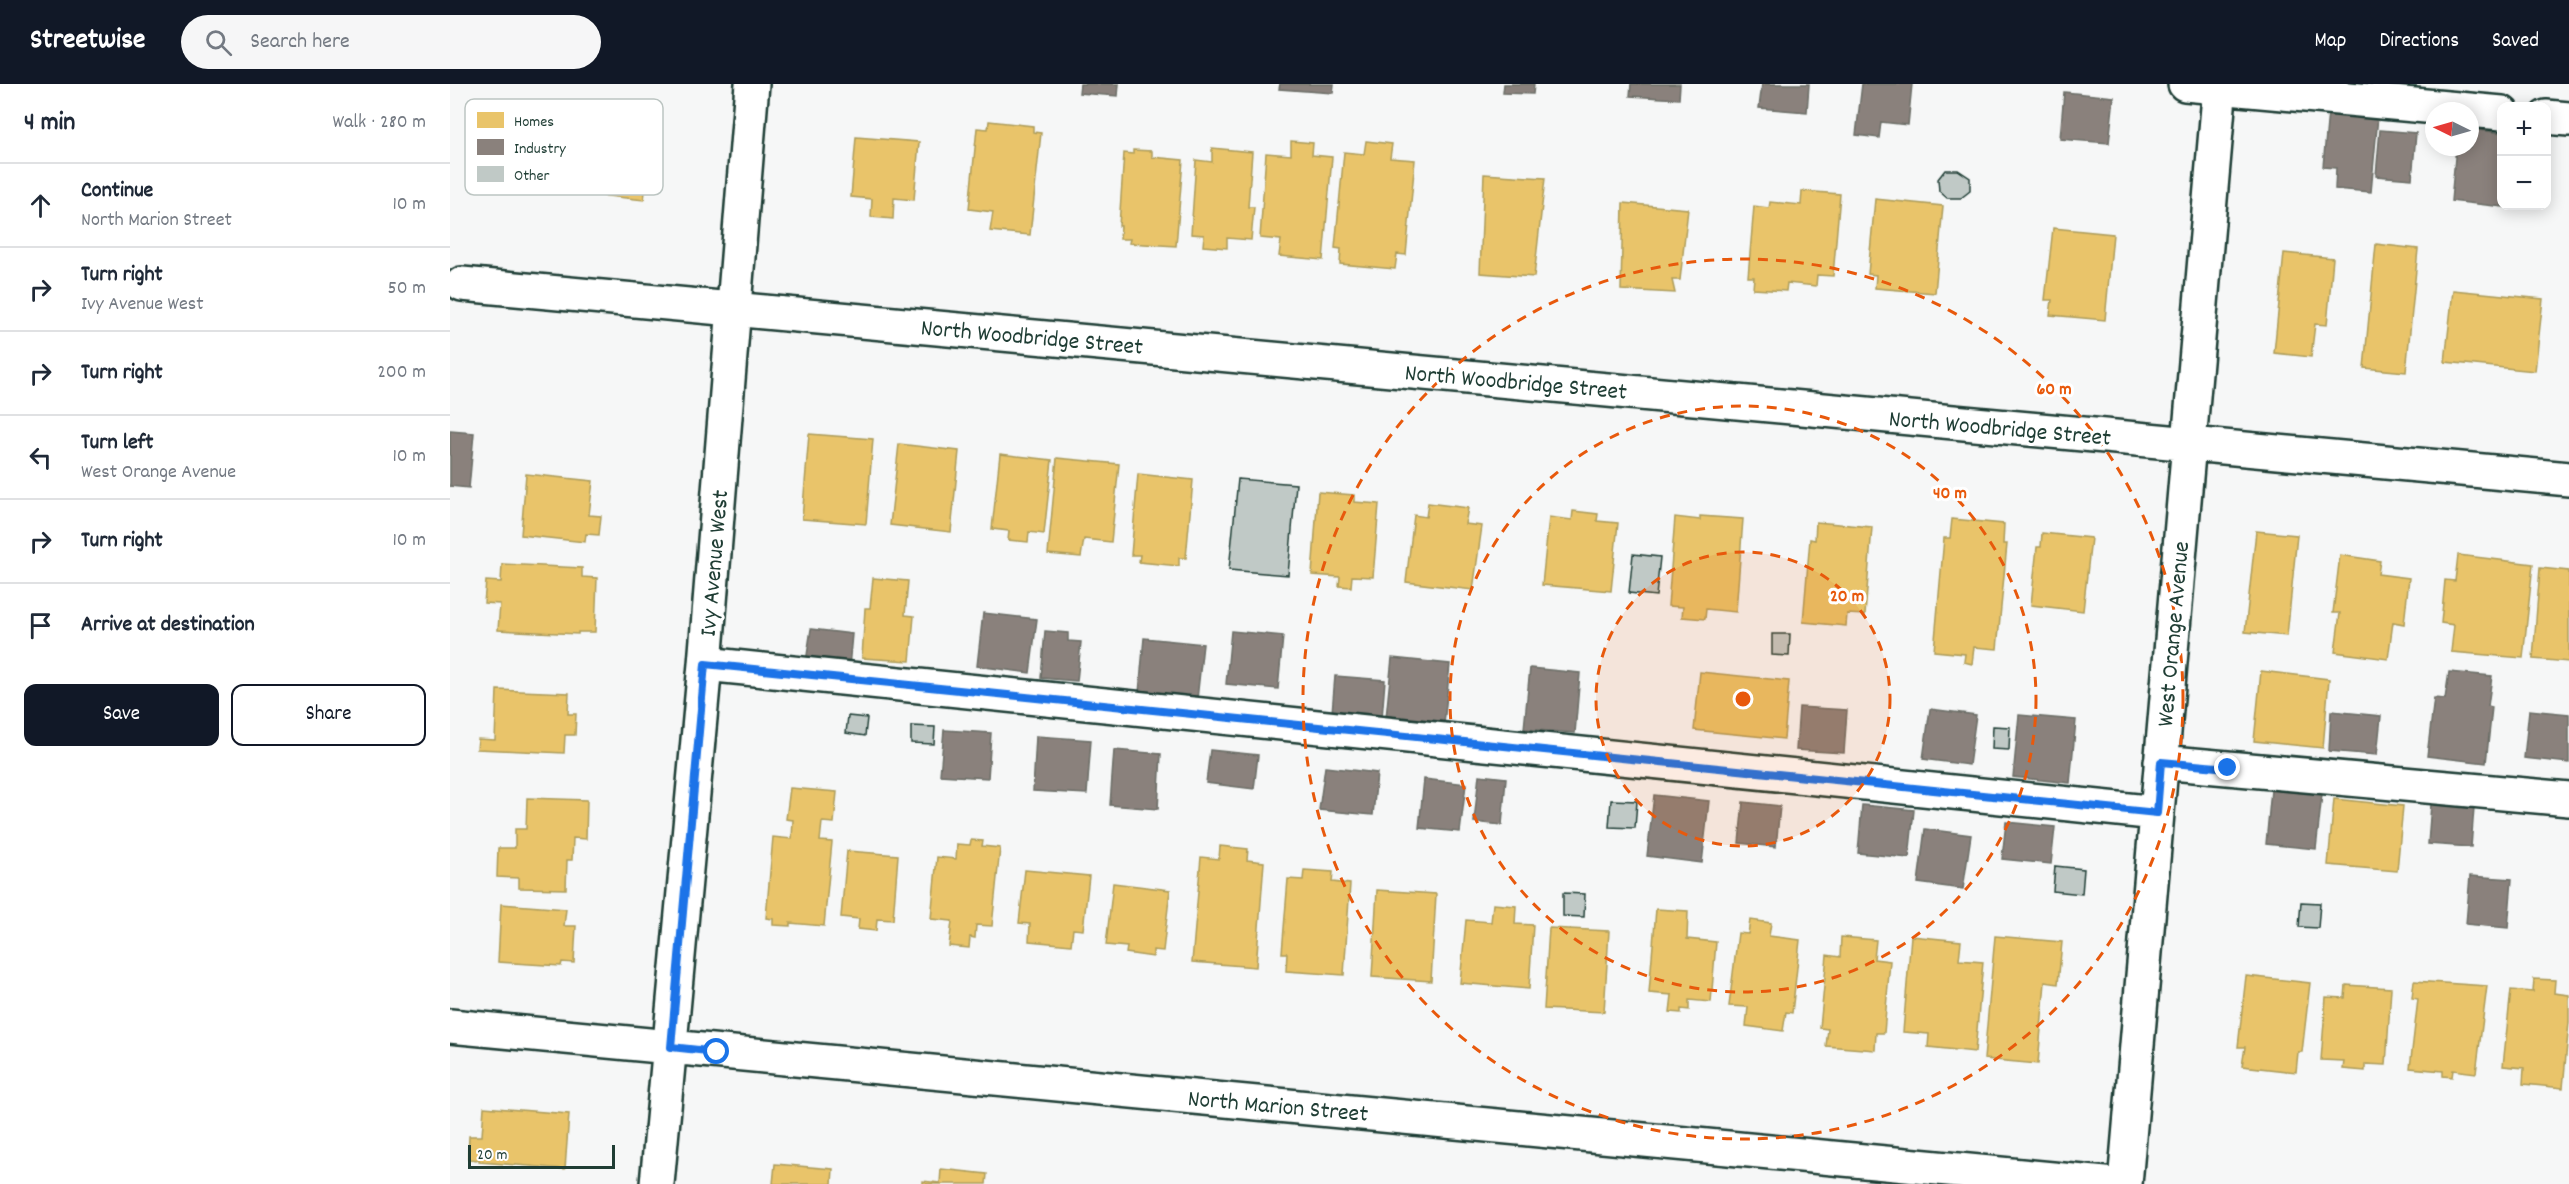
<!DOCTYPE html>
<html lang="en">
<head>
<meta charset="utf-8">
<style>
  body { margin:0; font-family:Dekko,sans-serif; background:#f6f6f7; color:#1f2937 }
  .controls { position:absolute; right:18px; top:18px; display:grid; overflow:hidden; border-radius:12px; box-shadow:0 3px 15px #0003 }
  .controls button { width:54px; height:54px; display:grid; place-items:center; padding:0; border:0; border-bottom:2px solid #e0e1e3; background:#fff; color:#1f2937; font:30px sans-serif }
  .compass { position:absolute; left:1975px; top:18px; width:54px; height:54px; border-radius:50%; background:#fff; box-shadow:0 3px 15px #0003; rotate:275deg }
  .scale { position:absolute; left:18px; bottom:15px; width:147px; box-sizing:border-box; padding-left:6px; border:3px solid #1f3d34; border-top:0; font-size:16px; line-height:21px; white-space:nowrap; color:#1f3d34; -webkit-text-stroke:4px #fff; paint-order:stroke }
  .stop { position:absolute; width:18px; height:18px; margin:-14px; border:4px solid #1a73e8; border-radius:50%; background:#fff }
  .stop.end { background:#1a73e8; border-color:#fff; box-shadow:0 2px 6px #0008 }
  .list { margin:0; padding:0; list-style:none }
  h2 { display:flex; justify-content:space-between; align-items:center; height:78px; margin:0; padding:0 24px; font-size:26px }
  h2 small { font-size:20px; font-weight:400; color:#747a83 }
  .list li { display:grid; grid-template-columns:39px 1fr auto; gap:18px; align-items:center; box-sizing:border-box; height:84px; padding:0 24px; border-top:2px solid #e0e1e3 }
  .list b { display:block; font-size:22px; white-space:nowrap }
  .list p { margin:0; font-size:20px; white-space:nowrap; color:#747a83 }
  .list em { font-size:20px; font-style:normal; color:#747a83 }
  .actions { display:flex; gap:12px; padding:18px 24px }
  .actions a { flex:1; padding:14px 0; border:2px solid #111827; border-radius:12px; text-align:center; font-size:21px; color:#111827 }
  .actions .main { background:#111827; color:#fff }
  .icon { flex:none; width:33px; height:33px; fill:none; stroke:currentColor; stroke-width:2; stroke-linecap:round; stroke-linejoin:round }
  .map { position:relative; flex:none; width:2119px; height:1100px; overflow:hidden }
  header { display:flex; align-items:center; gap:36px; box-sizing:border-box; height:84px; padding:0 30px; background:#111827; color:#fff }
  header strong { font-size:28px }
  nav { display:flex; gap:33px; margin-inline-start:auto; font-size:21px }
  .search { width:420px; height:54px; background:#f6f6f7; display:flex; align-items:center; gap:15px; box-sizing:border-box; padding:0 21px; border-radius:33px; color:#747a83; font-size:22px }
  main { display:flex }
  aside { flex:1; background:#fff }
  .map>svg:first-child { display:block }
</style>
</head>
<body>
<header>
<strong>Streetwise</strong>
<div class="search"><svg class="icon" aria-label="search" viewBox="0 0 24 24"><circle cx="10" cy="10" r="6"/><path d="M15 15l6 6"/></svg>Search here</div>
<nav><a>Map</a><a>Directions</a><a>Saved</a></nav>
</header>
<main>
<aside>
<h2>4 min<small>Walk · 280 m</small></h2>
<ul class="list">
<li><svg class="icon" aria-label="ahead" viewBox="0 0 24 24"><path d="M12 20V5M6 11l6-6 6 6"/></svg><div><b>Continue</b><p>North Marion Street</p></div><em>10 m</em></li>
<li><svg class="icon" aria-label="right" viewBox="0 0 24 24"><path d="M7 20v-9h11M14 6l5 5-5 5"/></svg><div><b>Turn right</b><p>Ivy Avenue West</p></div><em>50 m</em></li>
<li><svg class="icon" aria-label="right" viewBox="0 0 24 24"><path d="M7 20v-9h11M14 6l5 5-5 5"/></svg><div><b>Turn right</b></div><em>200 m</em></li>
<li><svg class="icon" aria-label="left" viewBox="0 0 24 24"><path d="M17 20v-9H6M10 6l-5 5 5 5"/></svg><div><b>Turn left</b><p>West Orange Avenue</p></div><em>10 m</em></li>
<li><svg class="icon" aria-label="right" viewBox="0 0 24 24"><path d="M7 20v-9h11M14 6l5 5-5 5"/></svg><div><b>Turn right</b></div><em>10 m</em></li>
<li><svg class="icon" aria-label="arrive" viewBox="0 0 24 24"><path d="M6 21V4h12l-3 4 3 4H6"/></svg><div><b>Arrive at destination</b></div></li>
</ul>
<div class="actions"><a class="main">Save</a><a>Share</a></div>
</aside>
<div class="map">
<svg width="2119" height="1100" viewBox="0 0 2119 1100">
  <rect width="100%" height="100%" fill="#f6f7f7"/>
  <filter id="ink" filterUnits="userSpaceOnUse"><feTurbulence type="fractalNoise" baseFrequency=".0167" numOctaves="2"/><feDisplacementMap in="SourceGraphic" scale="12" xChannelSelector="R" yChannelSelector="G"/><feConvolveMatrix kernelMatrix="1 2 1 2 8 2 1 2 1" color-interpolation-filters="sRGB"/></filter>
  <g filter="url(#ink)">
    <path fill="#e9c46a" stroke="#ac9c5a" stroke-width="1.5" d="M 539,37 L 583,42 L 583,48 L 591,49 L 580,151 L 540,147 L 543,128 L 519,125 L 527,44 L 538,45 Z
      M 91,40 L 185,50 L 181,83 L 198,84 L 194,116 L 84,104 Z
      M 406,53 L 469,58 L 464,116 L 444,114 L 443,135 L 421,133 L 422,115 L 401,113 Z
      M 841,57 L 863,59 L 862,71 L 882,73 L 873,176 L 829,172 L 831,156 L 810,154 L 816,69 L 841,71 Z
      M 916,57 L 942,60 L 940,74 L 965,76 L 956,171 L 947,170 L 945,185 L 890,180 L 891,165 L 885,164 L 894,68 L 914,70 Z
      M 762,64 L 802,68 L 798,123 L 804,123 L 801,156 L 777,154 L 777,164 L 753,162 L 754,151 L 741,150 L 746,76 L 762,78 Z
      M 683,66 L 702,67 L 702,73 L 733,76 L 726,162 L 679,159 L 680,155 L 670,155 L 671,142 L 669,142 L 674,69 L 683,70 Z
      M 1034,90 L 1095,94 L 1084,193 L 1030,189 Z
      M 1352,107 L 1390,110 L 1383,192 L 1367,191 L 1366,202 L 1337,199 L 1336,207 L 1303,205 L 1304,193 L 1298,193 L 1304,122 L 1319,124 L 1320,118 L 1351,121 Z
      M 1425,115 L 1493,122 L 1485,209 L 1425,204 L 1426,191 L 1418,190 Z
      M 1173,119 L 1238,125 L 1230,196 L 1222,196 L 1225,209 L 1171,206 Z
      M 1603,144 L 1663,150 L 1655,236 L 1600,231 L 1602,216 L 1595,216 Z
      M 1926,160 L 1968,165 L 1956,288 L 1914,284 Z
      M 1834,169 L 1883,174 L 1877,241 L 1865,240 L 1861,273 L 1824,269 Z
      M 2003,206 L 2093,215 L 2085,287 L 1995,278 Z
      M 359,350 L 423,355 L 416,440 L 352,435 Z
      M 449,360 L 509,367 L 501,448 L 440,441 Z
      M 550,370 L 602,376 L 594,450 L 579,448 L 578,458 L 558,456 L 559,447 L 542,445 Z
      M 607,374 L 669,380 L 661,458 L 634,455 L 631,473 L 598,470 Z
      M 76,390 L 143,397 L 139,431 L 151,432 L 149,451 L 136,450 L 135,458 L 71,451 Z
      M 688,390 L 743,396 L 736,474 L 729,474 L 729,482 L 689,478 L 690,471 L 681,471 Z
      M 868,408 L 904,411 L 904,418 L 929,420 L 923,493 L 902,492 L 901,503 L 889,502 L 890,493 L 862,491 Z
      M 978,419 L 1018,424 L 1015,440 L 1032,442 L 1023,506 L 956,498 L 964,431 L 976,433 Z
      M 1123,427 L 1148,430 L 1147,437 L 1168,439 L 1161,507 L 1092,501 L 1099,433 L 1122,436 Z
      M 1250,432 L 1293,435 L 1286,528 L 1256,525 L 1255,535 L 1232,533 L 1233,523 L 1218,522 L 1225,433 L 1250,436 Z
      M 1502,435 L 1554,440 L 1553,460 L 1557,460 L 1547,565 L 1524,563 L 1522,580 L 1514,578 L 1515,570 L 1484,567 L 1494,454 L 1500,454 Z
      M 1366,438 L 1422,443 L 1415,531 L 1397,530 L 1396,542 L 1353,538 L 1360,455 L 1365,456 Z
      M 1806,447 L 1847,451 L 1837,552 L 1795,548 Z
      M 1592,449 L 1641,454 L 1633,527 L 1581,521 L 1587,463 L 1591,463 Z
      M 1890,471 L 1930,477 L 1928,490 L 1959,494 L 1954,540 L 1943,538 L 1938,575 L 1885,568 L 1890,529 L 1883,529 Z
      M 2008,471 L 2083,480 L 2073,574 L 2001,568 L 2004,541 L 1991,539 L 1995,496 L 2005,497 Z
      M 52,480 L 132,484 L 132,493 L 147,494 L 145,548 L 128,548 L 128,550 L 48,546 L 50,520 L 34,519 L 36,497 L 51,498 Z
      M 2090,484 L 2119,487 L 2119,578 L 2083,575 Z
      M 423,494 L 458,497 L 455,531 L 464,532 L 460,577 L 412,574 L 415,524 L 420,524 Z
      M 1811,587 L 1879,595 L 1873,664 L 1804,657 Z
      M 1250,588 L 1339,597 L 1334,655 L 1244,646 Z
      M 47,606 L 119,609 L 118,630 L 126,630 L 125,651 L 115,651 L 114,669 L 27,665 L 28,655 L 45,656 Z
      M 340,704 L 387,708 L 384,739 L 372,738 L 370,757 L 382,758 L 374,842 L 340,839 L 340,842 L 323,841 L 323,835 L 316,834 L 323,753 L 342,755 L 343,736 L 336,735 Z
      M 77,714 L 137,716 L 136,755 L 123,754 L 122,776 L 117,776 L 116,805 L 69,804 L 69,794 L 47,793 L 48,764 L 65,764 L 65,745 L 76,745 Z
      M 1884,715 L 1953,722 L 1947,787 L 1878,781 Z
      M 521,756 L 533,757 L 532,762 L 550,764 L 542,842 L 526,841 L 525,854 L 520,853 L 519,864 L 499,862 L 502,837 L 481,835 L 487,773 L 506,775 L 507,760 L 520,761 Z
      M 770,762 L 798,765 L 797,776 L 814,778 L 806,883 L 742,878 L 751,773 L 769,775 Z
      M 397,767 L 448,771 L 443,836 L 427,835 L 426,847 L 408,845 L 409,835 L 391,833 Z
      M 575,786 L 639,792 L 633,846 L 623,845 L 621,861 L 579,857 L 580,840 L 569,839 Z
      M 854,786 L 883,788 L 882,798 L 900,800 L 894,891 L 836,887 L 837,869 L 832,869 L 838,795 L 853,796 Z
      M 663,799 L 720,806 L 713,867 L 703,866 L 703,873 L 676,869 L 677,863 L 656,861 Z
      M 927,806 L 986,810 L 981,897 L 922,893 Z
      M 51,820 L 116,825 L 114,842 L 126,842 L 124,879 L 112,878 L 111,882 L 48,878 Z
      M 1043,820 L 1066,822 L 1065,840 L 1083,841 L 1079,905 L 1010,899 L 1016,836 L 1041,838 Z
      M 1206,825 L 1238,827 L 1237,855 L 1266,858 L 1261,918 L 1239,916 L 1239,926 L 1231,925 L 1231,929 L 1220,928 L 1222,911 L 1199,909 Z
      M 1300,836 L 1321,839 L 1319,852 L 1350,856 L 1342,929 L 1336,928 L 1333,947 L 1296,942 L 1298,923 L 1279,922 L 1288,849 L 1298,850 Z
      M 1099,844 L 1159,847 L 1154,928 L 1094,925 Z
      M 1461,852 L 1511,857 L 1509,876 L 1533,878 L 1525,968 L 1478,963 L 1479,950 L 1453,948 Z
      M 1545,852 L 1612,858 L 1608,900 L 1595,898 L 1588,980 L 1534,975 Z
      M 1391,853 L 1426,856 L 1424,875 L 1440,877 L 1434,949 L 1426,949 L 1425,966 L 1376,962 L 1378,945 L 1370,944 L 1377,871 L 1390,873 Z
      M 1796,892 L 1860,899 L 1852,968 L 1848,968 L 1846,988 L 1792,982 L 1795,963 L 1788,963 Z
      M 2084,895 L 2105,896 L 2104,909 L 2119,911 L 2119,938 L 2113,1004 L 2073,1000 L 2074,984 L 2053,982 L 2061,906 L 2083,908 Z
      M 1964,897 L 2037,902 L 2026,989 L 2003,986 L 2002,993 L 1993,992 L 1993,987 L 1960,984 L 1968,915 L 1962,914 Z
      M 1896,901 L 1941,904 L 1936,981 L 1915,980 L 1915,987 L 1893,985 L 1894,977 L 1871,976 L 1876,913 L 1895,914 Z
      M 34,1023 L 119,1030 L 115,1085 L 29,1078 L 29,1076 L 18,1075 L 19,1052 L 32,1052 Z
      M 325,1080 L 383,1085 L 382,1100 L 323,1100 Z
      M 491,1085 L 537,1090 L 536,1100 L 473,1100 L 473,1097 L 490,1099 Z"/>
    <path fill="#8a817c" stroke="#6a6d66" stroke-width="1.5" d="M 630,0 L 669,0 L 668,12 L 629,9 Z
      M 830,0 L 884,0 L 883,9 L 829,5 Z
      M 1054,0 L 1084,0 L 1083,10 L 1053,9 Z
      M 1181,0 L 1230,0 L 1229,15 L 1180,12 Z
      M 1312,0 L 1359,0 L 1357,28 L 1309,24 Z
      M 1412,0 L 1462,0 L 1458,41 L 1431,38 L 1429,54 L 1406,51 Z
      M 1614,8 L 1664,13 L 1659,59 L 1610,55 Z
      M 1878,28 L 1928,32 L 1921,108 L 1885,105 L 1886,84 L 1873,83 Z
      M 2020,45 L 2052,49 L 2052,122 L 2062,122 L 2062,124 L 2001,117 L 2006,63 L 2020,63 Z
      M 1930,46 L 1966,49 L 1962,95 L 1926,92 Z
      M 0,347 L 24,349 L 19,404 L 0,402 Z
      M 533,529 L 587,535 L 580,589 L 527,582 Z
      M 361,545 L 402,550 L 399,583 L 356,578 Z
      M 595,547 L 618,549 L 618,557 L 631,558 L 627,597 L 591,594 Z
      M 781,547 L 833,552 L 828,605 L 776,600 Z
      M 694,554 L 753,560 L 747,615 L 689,609 Z
      M 942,574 L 1000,580 L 994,640 L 936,634 Z
      M 1080,584 L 1130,589 L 1125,649 L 1074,645 Z
      M 1999,588 L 2042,592 L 2038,622 L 2042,623 L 2036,679 L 1977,672 L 1984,614 L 1995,615 Z
      M 885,592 L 935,596 L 932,634 L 882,629 Z
      M 1349,623 L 1397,626 L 1394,669 L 1346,666 Z
      M 1480,625 L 1526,631 L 1519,681 L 1473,675 Z
      M 2079,626 L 2119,630 L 2119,679 L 2074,674 Z
      M 1881,627 L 1931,632 L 1927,671 L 1879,667 Z
      M 1569,631 L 1626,636 L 1620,699 L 1563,693 Z
      M 494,646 L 541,649 L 538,694 L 490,691 Z
      M 586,652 L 641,656 L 637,710 L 583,707 Z
      M 664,666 L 711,670 L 708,725 L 660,721 Z
      M 760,666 L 808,671 L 804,705 L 756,699 Z
      M 875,683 L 927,689 L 923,731 L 869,726 Z
      M 1029,691 L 1056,694 L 1052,741 L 1024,738 Z
      M 974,695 L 1016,700 L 1010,748 L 969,744 Z
      M 1821,706 L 1872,710 L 1866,765 L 1816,760 Z
      M 1204,711 L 1259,717 L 1252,779 L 1197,772 Z
      M 1293,718 L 1330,722 L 1326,763 L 1289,759 Z
      M 1981,720 L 2024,723 L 2021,763 L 1978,760 Z
      M 1412,721 L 1464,726 L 1459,774 L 1408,769 Z
      M 1556,738 L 1605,743 L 1601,780 L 1552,775 Z
      M 1475,745 L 1521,751 L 1513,805 L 1468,799 Z
      M 2020,792 L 2062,795 L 2058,844 L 2016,840 Z"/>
    <path fill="#c0c9c6" stroke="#1f3d34" stroke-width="1.5" d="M 1495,86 L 1508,86 L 1520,94 L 1520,107 L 1511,114 L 1497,114 L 1489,107 L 1488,95 Z
      M 788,395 L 846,400 L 838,491 L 779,486 Z
      M 1183,470 L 1210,473 L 1206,512 L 1179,509 Z
      M 1322,550 L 1340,550 L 1339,572 L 1322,571 Z
      M 398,632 L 417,634 L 415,652 L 396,649 Z
      M 461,642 L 485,643 L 484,660 L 461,659 Z
      M 1543,642 L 1560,643 L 1559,666 L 1542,665 Z
      M 1161,716 L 1187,717 L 1185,744 L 1159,743 Z
      M 1605,782 L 1634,785 L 1632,810 L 1603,807 Z
      M 1113,809 L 1135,810 L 1134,833 L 1113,832 Z
      M 1851,818 L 1870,819 L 1868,844 L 1849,843 Z"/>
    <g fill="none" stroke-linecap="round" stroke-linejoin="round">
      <defs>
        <path id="minor" d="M 1735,0 L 2052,29
          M 2096,33 L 2119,35
          M 12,200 L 2119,395
          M 255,580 L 1707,729
          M 1711,678 L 2119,715
          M 0,942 L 1655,1100
          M 207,1100 L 255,580 L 302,0
          M 1675,1100 L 1770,0"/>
      </defs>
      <use href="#minor" stroke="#1f3d34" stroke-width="38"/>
      <use href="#minor" stroke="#fff" stroke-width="33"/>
    </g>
  </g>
  <g fill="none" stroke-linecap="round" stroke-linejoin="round" filter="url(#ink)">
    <path stroke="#1a73e8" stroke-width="8" d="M 267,968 L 221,963 L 255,580 L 1707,729 L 1711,678 L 1778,684"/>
  </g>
  <circle cx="1293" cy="615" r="147" fill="#e8590c" fill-opacity=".12"/>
  <g fill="none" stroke="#e8590c" stroke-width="3" stroke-dasharray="10 8">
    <circle cx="1293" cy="615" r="147"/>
    <circle cx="1293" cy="615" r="293"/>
    <circle cx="1293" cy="615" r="440"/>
  </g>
  <g text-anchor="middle" stroke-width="6" stroke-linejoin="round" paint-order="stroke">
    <g font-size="24" fill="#1f3d34" stroke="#fff">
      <text transform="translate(582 252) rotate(5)" y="8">North Woodbridge Street</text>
      <text transform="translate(1066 297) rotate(5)" y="8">North Woodbridge Street</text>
      <text transform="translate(1550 343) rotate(5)" y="8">North Woodbridge Street</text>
      <text transform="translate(263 479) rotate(-85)" y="8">Ivy Avenue West</text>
      <text transform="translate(1722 550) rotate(-85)" y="8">West Orange Avenue</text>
      <text transform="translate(828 1021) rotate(5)" y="8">North Marion Street</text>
    </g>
  </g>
  <rect x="15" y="15" width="198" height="96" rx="9" fill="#fff" stroke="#bcc5c2" stroke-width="1.5"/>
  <rect x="27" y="28" width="27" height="16" fill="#e9c46a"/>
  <rect x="27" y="55" width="27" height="16" fill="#8a817c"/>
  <rect x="27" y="82" width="27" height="16" fill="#c0c9c6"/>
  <g font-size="16" fill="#1f3d34">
    <text x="64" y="42">Homes</text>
    <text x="64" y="69">Industry</text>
    <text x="64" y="96">Other</text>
  </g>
  <circle cx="1293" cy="615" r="9" fill="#e8590c" stroke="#fff" stroke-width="3"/>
  <g font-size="18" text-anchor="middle" font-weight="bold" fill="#e8590c" stroke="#fff" stroke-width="6" stroke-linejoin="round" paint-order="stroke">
    <text x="1604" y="310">60 m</text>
    <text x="1500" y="414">40 m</text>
    <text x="1397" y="517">20 m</text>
  </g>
</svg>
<div class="controls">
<button>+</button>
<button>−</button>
</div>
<svg class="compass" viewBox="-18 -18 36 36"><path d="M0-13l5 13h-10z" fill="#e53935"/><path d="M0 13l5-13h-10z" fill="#747a83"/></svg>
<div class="scale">20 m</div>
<div class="stop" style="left:267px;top:968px"></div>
<div class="stop end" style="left:1778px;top:684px"></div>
</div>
</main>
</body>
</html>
